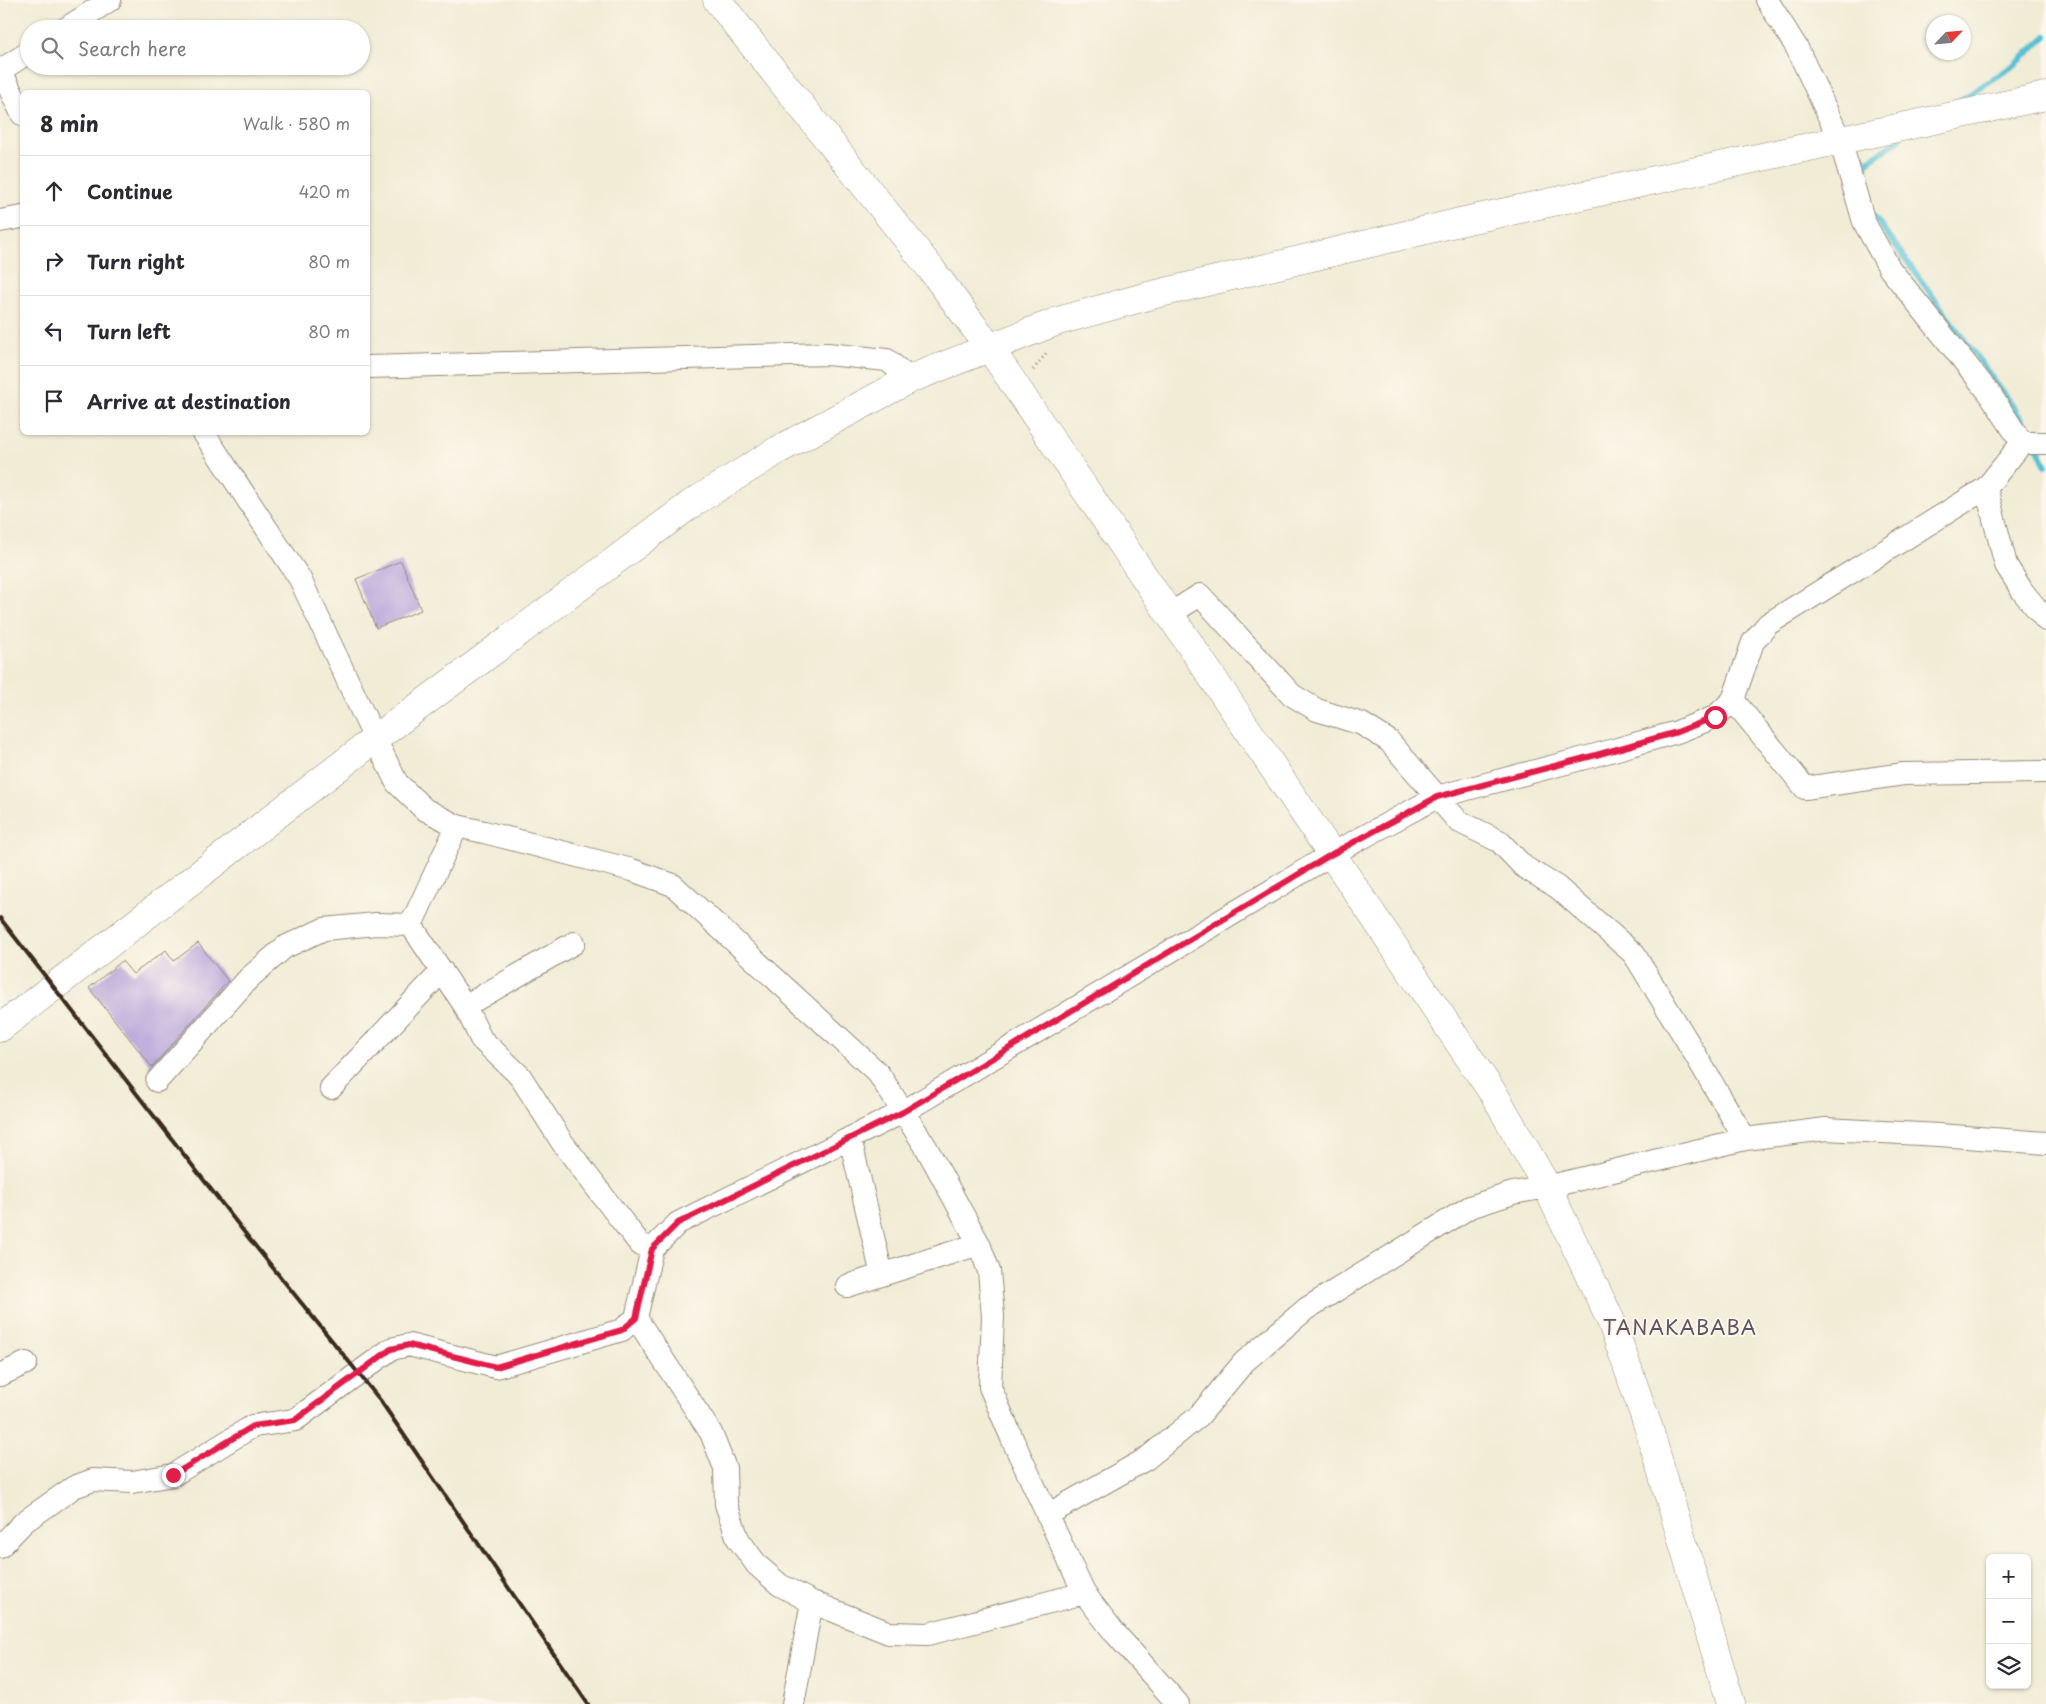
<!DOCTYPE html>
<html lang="en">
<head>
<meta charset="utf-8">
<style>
  body { margin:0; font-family:"Playpen Sans",sans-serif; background:#f2f2f3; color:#2b2b33 }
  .controls { position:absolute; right:15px; bottom:15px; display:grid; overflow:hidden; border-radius:8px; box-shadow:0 1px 4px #0004 }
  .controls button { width:45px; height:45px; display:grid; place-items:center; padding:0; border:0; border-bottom:1px solid #e1e1e2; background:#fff; color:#2b2b33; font:25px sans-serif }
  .compass { position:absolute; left:1926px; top:15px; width:45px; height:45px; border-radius:50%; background:#fff; box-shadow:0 1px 4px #0004; rotate:64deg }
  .stop { position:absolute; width:15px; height:15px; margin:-11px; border:4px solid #e11d48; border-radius:50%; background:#fff }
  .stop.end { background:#e11d48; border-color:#fff; box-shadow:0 1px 5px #0008 }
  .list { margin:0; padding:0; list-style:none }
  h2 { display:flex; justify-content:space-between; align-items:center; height:65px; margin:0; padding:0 20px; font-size:21px }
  h2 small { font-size:16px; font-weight:400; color:#7c7c81 }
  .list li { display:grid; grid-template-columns:32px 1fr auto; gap:15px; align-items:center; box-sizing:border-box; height:70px; padding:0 20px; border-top:1px solid #e1e1e2 }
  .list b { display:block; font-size:19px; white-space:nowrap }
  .list em { font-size:16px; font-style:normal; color:#7c7c81 }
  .icon { flex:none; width:28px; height:28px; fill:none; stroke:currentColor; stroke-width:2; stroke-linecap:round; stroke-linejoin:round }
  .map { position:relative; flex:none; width:2046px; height:1704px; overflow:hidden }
  .search { position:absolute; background:#fff; box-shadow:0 1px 4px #0004; left:20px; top:20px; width:350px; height:55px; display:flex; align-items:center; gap:12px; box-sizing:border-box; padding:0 18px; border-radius:28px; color:#7c7c81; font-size:19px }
  .panel { position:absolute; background:#fff; box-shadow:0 1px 4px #0004; left:20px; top:90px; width:350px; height:345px; border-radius:8px }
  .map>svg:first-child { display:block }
</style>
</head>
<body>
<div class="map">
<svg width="2046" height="1704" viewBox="0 0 2046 1704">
  <rect width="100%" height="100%" fill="#fbf7ec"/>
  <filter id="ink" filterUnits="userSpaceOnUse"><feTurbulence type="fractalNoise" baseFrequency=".02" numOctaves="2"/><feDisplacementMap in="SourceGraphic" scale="10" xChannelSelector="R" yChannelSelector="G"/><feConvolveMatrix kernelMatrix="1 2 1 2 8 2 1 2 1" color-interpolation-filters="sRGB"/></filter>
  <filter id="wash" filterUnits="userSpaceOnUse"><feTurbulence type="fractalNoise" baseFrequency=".0096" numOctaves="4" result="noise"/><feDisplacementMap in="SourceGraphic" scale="20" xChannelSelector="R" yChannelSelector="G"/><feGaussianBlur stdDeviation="1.12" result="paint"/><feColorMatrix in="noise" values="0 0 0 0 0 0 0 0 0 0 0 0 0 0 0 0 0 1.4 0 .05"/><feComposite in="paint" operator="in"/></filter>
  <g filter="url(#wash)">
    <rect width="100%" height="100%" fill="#f1ecd5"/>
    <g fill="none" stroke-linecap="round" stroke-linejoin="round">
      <path stroke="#58c0d5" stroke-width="6" d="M 1953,105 L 2016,64 L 2046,36
        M 1866,193 L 1863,172 L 1867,162 L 1900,139
        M 1874,216 L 2006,397 L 2030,432 L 2046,466"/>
    </g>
    <g id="blocks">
      <path fill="#b09cd8" d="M 401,561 L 421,610 L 376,628 L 356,579 Z
        M 198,943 L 228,981 L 152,1067 L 89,988 L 122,961 L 133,974 L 166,950 L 174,961 Z"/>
    </g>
  </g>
  <g filter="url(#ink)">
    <use href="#blocks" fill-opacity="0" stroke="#968b7a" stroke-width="1"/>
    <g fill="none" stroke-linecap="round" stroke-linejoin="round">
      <defs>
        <path id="minor" d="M 1767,0 L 1797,48 L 1840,140 L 1864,222 L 1890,269 L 1990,394 L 2022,443
          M 65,29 L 110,0
          M 0,69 L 22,114
          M 1,70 L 29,52
          M 0,221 L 22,217
          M 368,367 L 827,354 L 887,360 L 910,379
          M 203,432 L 300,579 L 375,739 L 397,783 L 424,809 L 457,826 L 484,832 L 632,870 L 673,885 L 878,1073 L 926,1147 L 979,1244 L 989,1271 L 993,1316 L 990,1387 L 1014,1443 L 1084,1593 L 1114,1632 L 1178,1704
          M 1986,488 L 2006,565 L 2023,592 L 2046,620
          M 1170,614 L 1200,595 L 1292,695 L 1317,710 L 1362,724 L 1389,741 L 1458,821 L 1499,841 L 1524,867 L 1557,887 L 1634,954 L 1692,1049 L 1745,1139
          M 1733,700 L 1805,788 L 1904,774 L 2046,772
          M 457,826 L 411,925 L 465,1006 L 481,1039 L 520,1076 L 562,1142 L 615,1212 L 640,1244 L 652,1249
          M 465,1006 L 574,943
          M 157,1081 L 249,978 L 285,947 L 324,929 L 376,924 L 411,925
          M 331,1088 L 442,971
          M 850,1138 L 882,1275
          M 847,1286 L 979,1244
          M 636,1318 L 711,1433 L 725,1468 L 726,1504 L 738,1539 L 757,1565 L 780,1585 L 812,1602 L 889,1633 L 928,1634 L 1084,1593
          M 0,1375 L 26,1363
          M 1047,1515 L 1146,1459 L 1199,1416 L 1244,1362 L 1306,1309 L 1470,1207 L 1513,1193 L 1547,1187 L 1745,1139 L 1826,1129 L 1939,1135 L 2046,1143
          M 0,1547 L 24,1522 L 74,1487 L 93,1480 L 132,1482 L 173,1475 L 253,1426 L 295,1420 L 391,1349 L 409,1345 L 496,1367 L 622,1330 L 636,1318 L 652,1249 L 678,1223 L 903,1112 L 1332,854 L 1437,797 L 1596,755 L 1677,732 L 1715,717 L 1733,700 L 1753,642 L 1768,624 L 1986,488 L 2022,443 L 2046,443
          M 793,1704 L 812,1602"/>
        <path id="tertiary" d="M 717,0 L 931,269 L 989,347 L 1495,1096 L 1547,1187 L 1612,1323 L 1648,1426 L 1731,1704
          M 0,1028 L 375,739 L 691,504 L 778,450 L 910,379 L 1058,321 L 1148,296 L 1464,221 L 2046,96"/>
      </defs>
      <use href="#minor" stroke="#968b7a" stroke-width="24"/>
      <use href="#tertiary" stroke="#968b7a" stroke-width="29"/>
      <path stroke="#968b7a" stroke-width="3" stroke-dasharray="1 4" stroke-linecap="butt" d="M 1033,370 L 1048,351"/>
      <use href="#minor" stroke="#fff" stroke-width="22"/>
      <use href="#tertiary" stroke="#fff" stroke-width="28"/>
      <path stroke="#3b2a1e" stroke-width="4" d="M 0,918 L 248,1237 L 380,1400 L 588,1704"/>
    </g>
  </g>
  <g fill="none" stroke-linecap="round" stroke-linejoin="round" filter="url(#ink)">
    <path stroke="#e11d48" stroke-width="6" d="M 173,1475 L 253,1426 L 295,1420 L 391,1349 L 409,1345 L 496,1367 L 622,1330 L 636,1318 L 652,1249 L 678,1223 L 903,1112 L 1332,854 L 1437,797 L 1596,755 L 1677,732 L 1715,717"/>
  </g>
  <g text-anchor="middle" stroke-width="4" stroke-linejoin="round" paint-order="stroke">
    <g font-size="20" letter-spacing="1" fill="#64525f" stroke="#fbf7ec">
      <text x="1680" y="1335">TANAKABABA</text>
    </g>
  </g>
</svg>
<div class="controls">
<button>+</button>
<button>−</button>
<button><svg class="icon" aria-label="layers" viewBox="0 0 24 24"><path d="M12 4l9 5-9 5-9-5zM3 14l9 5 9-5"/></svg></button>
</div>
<svg class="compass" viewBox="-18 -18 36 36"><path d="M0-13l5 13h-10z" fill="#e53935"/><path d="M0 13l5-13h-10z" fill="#7c7c81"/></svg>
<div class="stop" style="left:1715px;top:717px"></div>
<div class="stop end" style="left:173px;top:1475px"></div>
<div class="search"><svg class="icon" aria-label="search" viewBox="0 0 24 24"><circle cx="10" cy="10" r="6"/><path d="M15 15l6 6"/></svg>Search here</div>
<section class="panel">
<h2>8 min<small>Walk · 580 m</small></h2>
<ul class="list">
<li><svg class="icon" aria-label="ahead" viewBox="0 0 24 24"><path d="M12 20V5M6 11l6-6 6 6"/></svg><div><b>Continue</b></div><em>420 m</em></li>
<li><svg class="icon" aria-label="right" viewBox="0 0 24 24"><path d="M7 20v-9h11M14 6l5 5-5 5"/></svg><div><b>Turn right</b></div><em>80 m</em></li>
<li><svg class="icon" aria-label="left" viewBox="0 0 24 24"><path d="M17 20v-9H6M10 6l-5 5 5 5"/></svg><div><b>Turn left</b></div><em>80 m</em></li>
<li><svg class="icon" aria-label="arrive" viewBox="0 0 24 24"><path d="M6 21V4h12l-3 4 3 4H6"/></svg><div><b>Arrive at destination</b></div></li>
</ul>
</section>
</div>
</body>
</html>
